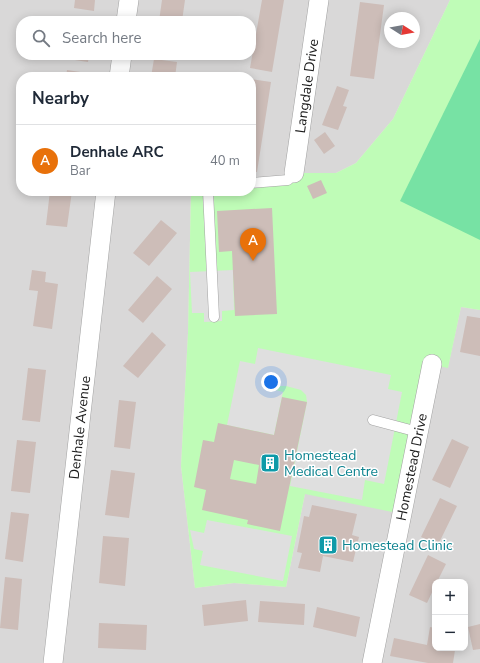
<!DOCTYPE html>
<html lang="en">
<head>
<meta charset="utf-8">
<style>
  body { margin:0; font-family:"Nunito Sans",sans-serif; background:#f6f6f7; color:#1f2937 }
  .controls { position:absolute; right:12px; bottom:12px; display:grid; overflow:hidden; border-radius:8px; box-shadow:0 2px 10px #0003 }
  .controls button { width:36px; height:36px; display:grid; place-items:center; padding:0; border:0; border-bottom:1px solid #e0e1e3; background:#fff; color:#1f2937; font:20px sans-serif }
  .compass { position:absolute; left:384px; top:12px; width:36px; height:36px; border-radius:50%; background:#fff; box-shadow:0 2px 10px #0003; rotate:101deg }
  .you { position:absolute; left:271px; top:382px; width:14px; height:14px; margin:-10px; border:3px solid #fff; border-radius:50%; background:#1a73e8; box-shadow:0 0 0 6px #1a73e833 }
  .badge { display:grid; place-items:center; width:26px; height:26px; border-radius:50%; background:#1a73e8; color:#fff; font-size:13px; font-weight:700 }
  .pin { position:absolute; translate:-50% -33px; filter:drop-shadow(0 1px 2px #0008) }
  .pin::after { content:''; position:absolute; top:21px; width:14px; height:12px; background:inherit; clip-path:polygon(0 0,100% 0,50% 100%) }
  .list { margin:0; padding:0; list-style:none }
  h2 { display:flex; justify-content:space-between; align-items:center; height:52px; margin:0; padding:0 16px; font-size:17px }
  h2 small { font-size:13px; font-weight:400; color:#747a83 }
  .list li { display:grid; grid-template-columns:26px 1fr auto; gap:12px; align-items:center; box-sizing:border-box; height:72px; padding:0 16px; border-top:1px solid #e0e1e3 }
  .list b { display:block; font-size:15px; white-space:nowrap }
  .list p { margin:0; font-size:13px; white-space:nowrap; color:#747a83 }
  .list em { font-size:13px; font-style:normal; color:#747a83 }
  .icon { flex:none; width:22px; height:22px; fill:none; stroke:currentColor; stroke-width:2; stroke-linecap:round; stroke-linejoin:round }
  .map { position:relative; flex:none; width:480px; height:663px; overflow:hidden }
  .search { position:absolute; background:#fff; box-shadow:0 2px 10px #0003; left:16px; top:16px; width:240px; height:44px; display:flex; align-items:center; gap:10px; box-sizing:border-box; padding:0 14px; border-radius:16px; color:#747a83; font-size:15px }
  .panel { position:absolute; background:#fff; box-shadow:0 2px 10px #0003; left:16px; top:72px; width:240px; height:124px; border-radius:16px }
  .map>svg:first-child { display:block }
</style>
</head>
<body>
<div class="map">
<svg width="480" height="663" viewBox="0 0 480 663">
  <rect width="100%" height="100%" fill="#ede6df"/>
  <path fill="#d9d8d8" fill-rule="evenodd" d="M 0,0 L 450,0 L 393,119 L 356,163 L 336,173 L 316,173 L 288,180 L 251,183 L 251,77 L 21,77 L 21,191 L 191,191 L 188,333 L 181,466 L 195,588 L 234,583 L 286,587 L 305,494 L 432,364 L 448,367 L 461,307 L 480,310 L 480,663 L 0,663 ZM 390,18 L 414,18 L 414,42 L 390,42 ZM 21,21 L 251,21 L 251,55 L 21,55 ZM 435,582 L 465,582 L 465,648 L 435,648 Z"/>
  <path fill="#bffcb7" d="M 450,0 L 480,0 L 480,310 L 461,307 L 448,368 L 433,365 L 402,514 L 305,494 L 286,587 L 234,583 L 195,588 L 181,466 L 188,333 L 191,191 L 251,191 L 251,183 L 288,180 L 294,173 L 336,173 L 356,163 L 393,119 Z"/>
  <path fill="#77e2a4" d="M 480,39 L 480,240 L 400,201 Z"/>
  <path fill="#dfdfdf" d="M 233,270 L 234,310 L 222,311 L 222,321 L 204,322 L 204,313 L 192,313 L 190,272 Z
    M 258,348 L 391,375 L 388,389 L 402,392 L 384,484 L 365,480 L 362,500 L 290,486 L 307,402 L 306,395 L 301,390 L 286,386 L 271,386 L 269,388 L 283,392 L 274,435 L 227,425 L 240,361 L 255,364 Z
    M 207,520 L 292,536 L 283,581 L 200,565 L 203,551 L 194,549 L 190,530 L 204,533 Z"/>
  <path fill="#cdbdb8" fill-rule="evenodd" d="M 75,0 L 95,0 L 94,11 L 74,8 Z
    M 162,0 L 185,0 L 182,21 L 159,21 Z
    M 262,0 L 284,0 L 272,72 L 250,68 Z
    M 360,2 L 384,5 L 374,79 L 350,76 Z
    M 69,55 L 89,55 L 88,62 L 68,59 Z
    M 154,59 L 177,62 L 175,77 L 151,77 Z
    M 67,70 L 87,73 L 86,77 L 66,77 Z
    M 251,79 L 271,82 L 257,172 L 251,171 Z
    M 337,86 L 349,90 L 343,106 L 347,107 L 338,130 L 322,125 Z
    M 325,132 L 335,146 L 324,154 L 314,140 Z
    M 321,180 L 327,193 L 313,199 L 307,186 Z
    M 50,191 L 72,191 L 67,227 L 46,225 Z
    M 272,208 L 277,314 L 235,316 L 232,251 L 219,252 L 217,211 Z
    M 161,220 L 177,233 L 149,266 L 133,253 Z
    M 32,270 L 46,272 L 45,282 L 58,284 L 52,329 L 33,326 L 38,291 L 29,290 Z
    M 157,276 L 172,289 L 143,323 L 128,310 Z
    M 467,316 L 480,318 L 480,356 L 460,352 Z
    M 152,332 L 166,345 L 138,378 L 123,366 Z
    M 28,368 L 46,370 L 40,422 L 22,420 Z
    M 282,397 L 307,402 L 280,531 L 247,524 L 248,520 L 202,510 L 206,490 L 194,487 L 203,440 L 214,442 L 218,423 L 274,435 ZM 234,460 L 259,465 L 256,484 L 230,479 Z
    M 119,400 L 136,402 L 130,449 L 114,447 Z
    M 452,439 L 469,447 L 450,488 L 432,480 Z
    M 17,440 L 36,442 L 30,493 L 11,491 Z
    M 111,470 L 135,473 L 129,518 L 105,515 Z
    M 440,498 L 457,506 L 438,545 L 421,537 Z
    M 312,505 L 357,514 L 352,535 L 359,537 L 353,562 L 323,556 L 320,572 L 298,568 L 302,553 L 297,552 L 304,516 L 309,517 Z
    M 11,512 L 29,514 L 23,562 L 5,559 Z
    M 103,536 L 129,538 L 125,586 L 99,583 Z
    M 428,555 L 446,564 L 437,582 L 435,582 L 435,586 L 427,603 L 409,595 Z
    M 5,577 L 22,579 L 18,630 L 0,628 Z
    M 246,600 L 248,621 L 204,626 L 202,605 Z
    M 260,601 L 305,604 L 304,625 L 258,622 Z
    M 317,607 L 360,617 L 356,637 L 313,627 Z
    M 99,623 L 147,625 L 146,650 L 98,648 Z
    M 480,624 L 480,649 L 473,650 L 468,627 Z
    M 430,627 L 435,628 L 435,648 L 455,650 L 453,663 L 428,663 L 390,656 L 394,638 L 427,645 Z"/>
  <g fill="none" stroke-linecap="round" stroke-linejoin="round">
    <defs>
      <path id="service" d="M 251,183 L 288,180 L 294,173
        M 208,191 L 214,317
        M 373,420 L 418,432"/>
      <g id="minor">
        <path d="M 126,21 L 129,0"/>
        <path d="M 119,77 L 122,55"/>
        <path id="s1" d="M 294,173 L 319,0"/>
        <path id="s2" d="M 53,663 L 106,191"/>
        <path id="s3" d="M 372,663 L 432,364"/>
      </g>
    </defs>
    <use href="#service" stroke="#a2a2a2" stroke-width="11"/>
    <use href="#minor" stroke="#a2a2a2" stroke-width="20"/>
    <use href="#service" stroke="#fff" stroke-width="10"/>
    <use href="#minor" stroke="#fff" stroke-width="19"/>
  </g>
  <defs>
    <symbol id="building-square" viewBox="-11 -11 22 22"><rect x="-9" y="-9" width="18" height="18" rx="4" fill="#0f9aa8" stroke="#fff"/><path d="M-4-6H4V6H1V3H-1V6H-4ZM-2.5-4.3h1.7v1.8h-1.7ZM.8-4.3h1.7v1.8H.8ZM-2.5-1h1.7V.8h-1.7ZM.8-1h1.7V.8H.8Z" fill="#fff"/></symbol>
  </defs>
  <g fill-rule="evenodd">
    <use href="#building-square" x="259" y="452" width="22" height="22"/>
    <use href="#building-square" x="317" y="534" width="22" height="22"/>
  </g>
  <g text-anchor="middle" stroke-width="3" stroke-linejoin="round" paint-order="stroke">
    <g font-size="14" fill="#1b1b1b" stroke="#fff">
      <text dy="5" stroke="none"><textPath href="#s1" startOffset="88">Langdale Drive</textPath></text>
      <text dy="5" stroke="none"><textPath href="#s2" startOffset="237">Denhale Avenue</textPath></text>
      <text dy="5" stroke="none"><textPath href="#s3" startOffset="200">Homestead Drive</textPath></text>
    </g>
    <g font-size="14" fill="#0d838f" stroke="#fff" text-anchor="start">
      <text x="284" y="460">Homestead<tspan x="284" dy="16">Medical Centre</tspan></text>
      <text x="342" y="550">Homestead Clinic</text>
    </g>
  </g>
</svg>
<div class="controls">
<button>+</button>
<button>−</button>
</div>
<svg class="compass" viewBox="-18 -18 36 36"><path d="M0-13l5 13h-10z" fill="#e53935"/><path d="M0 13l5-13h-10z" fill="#747a83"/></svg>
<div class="you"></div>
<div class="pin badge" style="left:253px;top:261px;background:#e8710a">A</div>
<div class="search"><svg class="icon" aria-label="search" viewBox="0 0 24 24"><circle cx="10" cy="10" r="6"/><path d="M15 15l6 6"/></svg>Search here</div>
<section class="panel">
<h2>Nearby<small></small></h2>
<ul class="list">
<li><span class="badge" style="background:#e8710a">A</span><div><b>Denhale ARC</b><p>Bar</p></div><em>40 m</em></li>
</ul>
</section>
</div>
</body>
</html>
